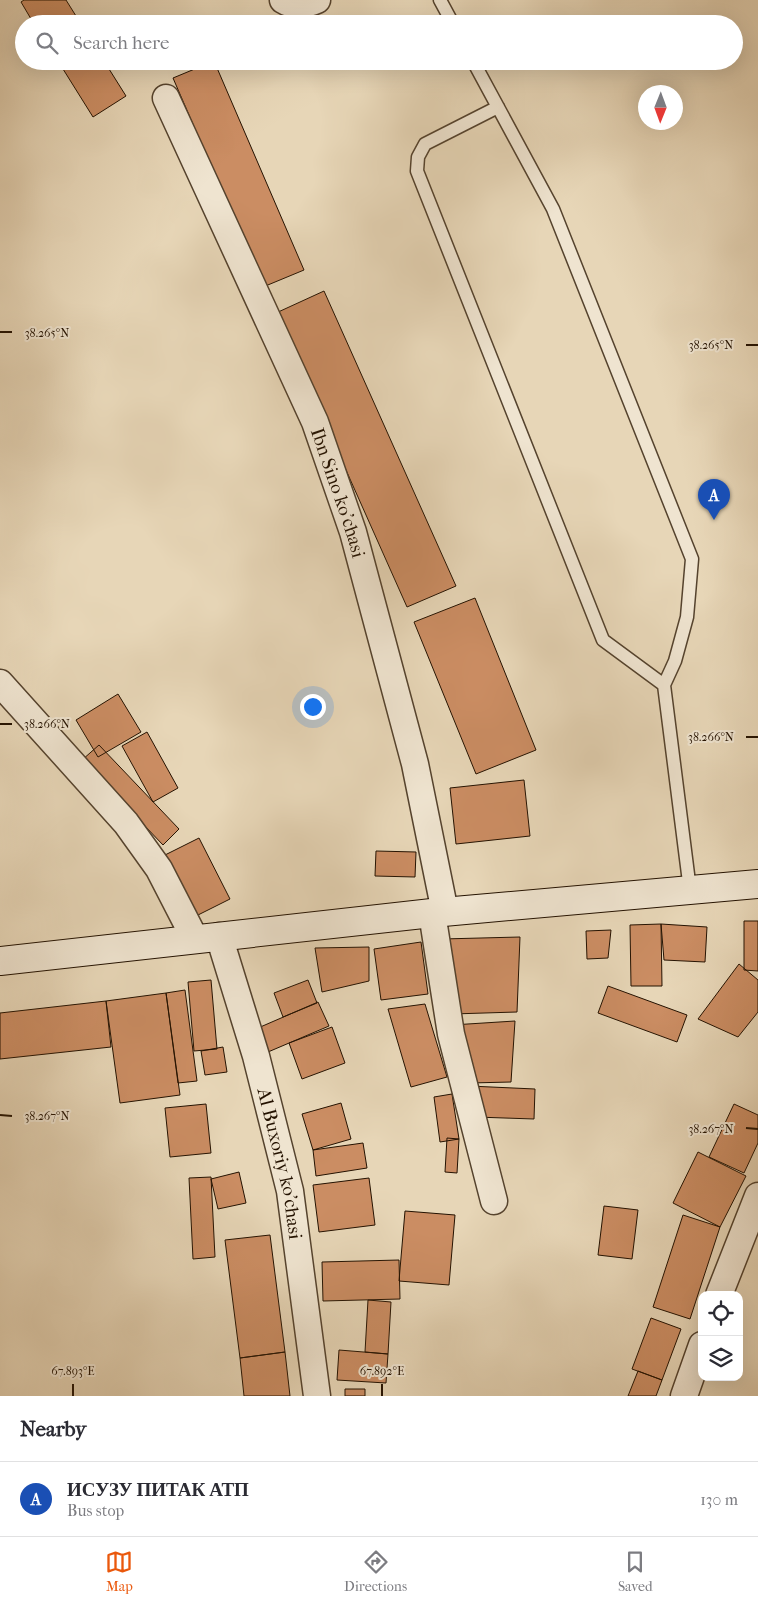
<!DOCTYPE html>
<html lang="en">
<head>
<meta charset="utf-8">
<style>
  body { margin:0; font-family:"IM FELL French Canon",serif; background:#f2f2f3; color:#2b2b33 }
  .controls { position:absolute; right:15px; bottom:15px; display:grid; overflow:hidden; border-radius:10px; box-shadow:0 5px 20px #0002 }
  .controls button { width:45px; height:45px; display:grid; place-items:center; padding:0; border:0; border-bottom:1px solid #e1e1e2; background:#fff; color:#2b2b33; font:25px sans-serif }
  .compass { position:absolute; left:638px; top:85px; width:45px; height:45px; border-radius:50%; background:#fff; box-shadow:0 5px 20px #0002; rotate:181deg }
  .you { position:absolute; left:312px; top:706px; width:18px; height:18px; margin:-12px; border:4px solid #fff; border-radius:50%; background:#1a73e8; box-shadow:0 0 0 8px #1a73e833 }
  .badge { display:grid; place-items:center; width:32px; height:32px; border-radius:50%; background:#ea580c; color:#fff; font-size:16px; font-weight:700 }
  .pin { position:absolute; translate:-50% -41px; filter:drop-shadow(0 1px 2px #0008) }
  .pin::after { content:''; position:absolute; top:26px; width:18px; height:15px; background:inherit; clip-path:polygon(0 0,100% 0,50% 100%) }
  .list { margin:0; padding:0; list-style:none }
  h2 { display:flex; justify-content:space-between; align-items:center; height:65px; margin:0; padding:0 20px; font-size:21px }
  h2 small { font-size:16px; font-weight:400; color:#7c7c81 }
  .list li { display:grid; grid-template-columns:32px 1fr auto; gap:15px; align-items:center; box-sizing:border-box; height:75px; padding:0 20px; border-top:1px solid #e1e1e2 }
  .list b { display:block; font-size:19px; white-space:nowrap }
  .list p { margin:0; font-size:16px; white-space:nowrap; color:#7c7c81 }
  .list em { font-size:16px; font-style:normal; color:#7c7c81 }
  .icon { flex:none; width:28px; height:28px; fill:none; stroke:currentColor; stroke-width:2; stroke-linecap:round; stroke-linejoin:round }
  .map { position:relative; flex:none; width:758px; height:1396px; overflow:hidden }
  .search { position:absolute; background:#fff; box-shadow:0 5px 20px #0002; left:15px; right:15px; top:15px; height:55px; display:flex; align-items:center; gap:12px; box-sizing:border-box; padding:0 18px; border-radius:28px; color:#7c7c81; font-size:19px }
  .sheet { height:140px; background:#fff }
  nav { display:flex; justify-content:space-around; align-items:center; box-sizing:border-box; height:70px; border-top:1px solid #e1e1e2; background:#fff; font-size:14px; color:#7c7c81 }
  nav a { display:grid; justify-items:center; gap:2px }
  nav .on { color:#ea580c }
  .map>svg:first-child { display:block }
</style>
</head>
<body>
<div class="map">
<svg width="758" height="1396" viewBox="0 0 758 1396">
  <rect width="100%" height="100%" fill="#e7d6b7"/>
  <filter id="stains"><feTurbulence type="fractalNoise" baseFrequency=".004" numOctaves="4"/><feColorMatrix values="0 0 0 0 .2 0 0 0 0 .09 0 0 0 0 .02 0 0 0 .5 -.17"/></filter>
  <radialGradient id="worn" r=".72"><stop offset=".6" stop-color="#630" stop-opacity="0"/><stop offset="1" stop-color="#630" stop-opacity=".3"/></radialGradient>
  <path fill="#cb8d63" stroke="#241201" d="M 24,0 L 66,0 L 81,24 L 34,24 L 21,2 Z
    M 58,61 L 104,61 L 126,96 L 93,117 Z
    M 214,61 L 304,270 L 263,287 L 173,78 Z
    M 324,291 L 456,586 L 407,607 L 276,313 Z
    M 475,598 L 536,750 L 476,774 L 414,622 Z
    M 118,694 L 141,732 L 98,757 L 76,720 Z
    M 147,732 L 178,788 L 153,802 L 122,746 Z
    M 99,745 L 179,829 L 163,845 L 82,760 Z
    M 524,780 L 530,836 L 456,844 L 450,788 Z
    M 199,838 L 230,899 L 196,916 L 165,855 Z
    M 376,851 L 416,852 L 415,877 L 375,876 Z
    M 744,921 L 758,921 L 758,971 L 744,970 Z
    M 661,924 L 707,927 L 705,962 L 664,960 Z
    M 661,924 L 662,986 L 631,986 L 630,925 Z
    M 611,930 L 608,958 L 587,959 L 586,931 Z
    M 520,937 L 517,1012 L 452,1014 L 442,939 Z
    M 421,942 L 428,994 L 381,1000 L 374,949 Z
    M 369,947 L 369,981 L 322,992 L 315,948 Z
    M 739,964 L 758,980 L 758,1012 L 738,1037 L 698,1019 Z
    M 211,980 L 217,1049 L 194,1051 L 188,982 Z
    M 308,980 L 317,1003 L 283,1017 L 274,993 Z
    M 608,986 L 687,1015 L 677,1042 L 598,1013 Z
    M 185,990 L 197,1081 L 178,1083 L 166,993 Z
    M 166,993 L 180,1095 L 120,1103 L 106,1001 Z
    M 106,1001 L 111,1047 L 0,1059 L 0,1013 Z
    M 318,1002 L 329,1026 L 268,1052 L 258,1028 Z
    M 425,1004 L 447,1077 L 411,1087 L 388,1009 Z
    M 515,1021 L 511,1082 L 470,1083 L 452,1025 Z
    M 332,1027 L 345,1063 L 302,1079 L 289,1043 Z
    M 223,1047 L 227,1072 L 205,1075 L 201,1051 Z
    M 469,1086 L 535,1089 L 534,1119 L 475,1117 Z
    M 452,1094 L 459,1139 L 440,1142 L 434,1097 Z
    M 341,1103 L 351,1139 L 313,1150 L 302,1114 Z
    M 206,1104 L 211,1153 L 170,1157 L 165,1108 Z
    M 734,1104 L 758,1115 L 758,1143 L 744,1173 L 709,1157 Z
    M 447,1138 L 459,1139 L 457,1173 L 445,1172 Z
    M 363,1143 L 367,1168 L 316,1176 L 313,1150 Z
    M 698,1152 L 746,1176 L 720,1227 L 673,1203 Z
    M 239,1172 L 246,1203 L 218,1209 L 211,1179 Z
    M 211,1177 L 215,1257 L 193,1259 L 189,1178 Z
    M 369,1178 L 375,1225 L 319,1232 L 313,1185 Z
    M 604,1206 L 638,1210 L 632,1259 L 598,1255 Z
    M 405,1211 L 455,1215 L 449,1285 L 399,1281 Z
    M 683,1215 L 720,1227 L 690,1319 L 653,1307 Z
    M 270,1235 L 285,1352 L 240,1358 L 225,1240 Z
    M 399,1260 L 400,1299 L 323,1301 L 322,1262 Z
    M 368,1300 L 391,1302 L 388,1354 L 365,1352 Z
    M 651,1318 L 681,1329 L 662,1380 L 632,1369 Z
    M 339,1350 L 388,1354 L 386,1383 L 337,1380 Z
    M 285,1352 L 290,1396 L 244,1396 L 240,1358 Z
    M 638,1371 L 662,1380 L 656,1396 L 628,1396 Z
    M 345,1389 L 365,1389 L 365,1396 L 345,1396 Z"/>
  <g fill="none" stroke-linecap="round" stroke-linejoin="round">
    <defs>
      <path id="lane" d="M 440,0 L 453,24
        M 473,61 L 553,209 L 692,559 L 687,617 L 675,661 L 664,685 L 690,890
        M 498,107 L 425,144 L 418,157 L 417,171 L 603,640 L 664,685"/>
      <g id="street">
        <path d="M 283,0 C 294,7 306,5 317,0"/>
        <path id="s1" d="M 166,98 L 315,422 L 353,532 L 415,764 L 445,912"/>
        <path d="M 0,683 L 126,823 L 159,869 L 195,939"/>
        <path d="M 432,913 L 451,1034 L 494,1201"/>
        <path id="s2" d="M 219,936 L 256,1056 L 290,1191 L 317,1396"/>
        <path d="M 719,1295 L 758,1196"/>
        <path d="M 684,1396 L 702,1345"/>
      </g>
      <path id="secondary" d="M 0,961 L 432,913 L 758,884"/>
    </defs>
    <use href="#lane" stroke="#55432e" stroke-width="15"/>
    <use href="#street" stroke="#55432e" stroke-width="29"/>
    <use href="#secondary" stroke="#241201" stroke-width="30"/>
    <use href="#lane" stroke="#efe4d0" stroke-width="12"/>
    <use href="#street" stroke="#efe4d0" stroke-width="26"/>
    <use href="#secondary" stroke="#efe4d0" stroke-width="28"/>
  </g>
  <path fill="none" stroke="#241201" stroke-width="2" d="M 0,332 L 12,332M 746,345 L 758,345M 0,724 L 12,724M 746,737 L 758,737M 0,1115 L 12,1116M 746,1128 L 758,1129M 73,1396 L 73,1384M 382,1396 L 382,1384"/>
  <g text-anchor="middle" stroke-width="4" stroke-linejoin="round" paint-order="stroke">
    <g font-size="19" fill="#241201" stroke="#efe4d0">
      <text dy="7" stroke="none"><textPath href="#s1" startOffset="431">Ibn Sino ko'chasi</textPath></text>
      <text dy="7" stroke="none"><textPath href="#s2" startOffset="236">Al Buxoriy ko'chasi</textPath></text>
    </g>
  </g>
  <g font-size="12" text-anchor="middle" fill="#241201" stroke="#efe4d0" stroke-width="4" stroke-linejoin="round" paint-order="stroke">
    <text x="47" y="337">38.265°N</text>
    <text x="711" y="349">38.265°N</text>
    <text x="47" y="728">38.266°N</text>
    <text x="711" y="741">38.266°N</text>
    <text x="47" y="1120">38.267°N</text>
    <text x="711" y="1133">38.267°N</text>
    <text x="73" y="1375">67.893°E</text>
    <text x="382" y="1375">67.892°E</text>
  </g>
  <rect width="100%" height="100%" filter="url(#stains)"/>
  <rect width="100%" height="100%" fill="url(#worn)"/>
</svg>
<div class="controls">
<button><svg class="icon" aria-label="locate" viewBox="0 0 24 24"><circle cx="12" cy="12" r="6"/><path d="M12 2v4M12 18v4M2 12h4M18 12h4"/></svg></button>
<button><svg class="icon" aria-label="layers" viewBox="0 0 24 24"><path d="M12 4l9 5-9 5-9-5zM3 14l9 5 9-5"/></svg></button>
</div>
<svg class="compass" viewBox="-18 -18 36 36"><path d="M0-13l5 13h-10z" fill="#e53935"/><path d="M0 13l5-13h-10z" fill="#7c7c81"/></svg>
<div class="you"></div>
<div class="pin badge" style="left:714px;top:520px;background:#1a4fb4">A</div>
<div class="search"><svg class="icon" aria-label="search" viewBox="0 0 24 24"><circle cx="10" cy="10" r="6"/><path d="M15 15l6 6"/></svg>Search here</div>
</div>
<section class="sheet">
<h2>Nearby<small></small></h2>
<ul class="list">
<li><span class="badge" style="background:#1a4fb4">A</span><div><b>ИСУЗУ ПИТАК АТП</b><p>Bus stop</p></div><em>130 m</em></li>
</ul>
</section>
<nav>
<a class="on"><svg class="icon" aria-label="map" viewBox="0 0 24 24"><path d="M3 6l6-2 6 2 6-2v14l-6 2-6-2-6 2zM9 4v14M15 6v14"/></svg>Map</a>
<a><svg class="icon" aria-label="directions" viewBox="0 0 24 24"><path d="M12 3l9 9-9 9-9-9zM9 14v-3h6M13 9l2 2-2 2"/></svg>Directions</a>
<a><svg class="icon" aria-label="saved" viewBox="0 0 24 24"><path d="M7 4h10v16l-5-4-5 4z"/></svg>Saved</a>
</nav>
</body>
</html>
